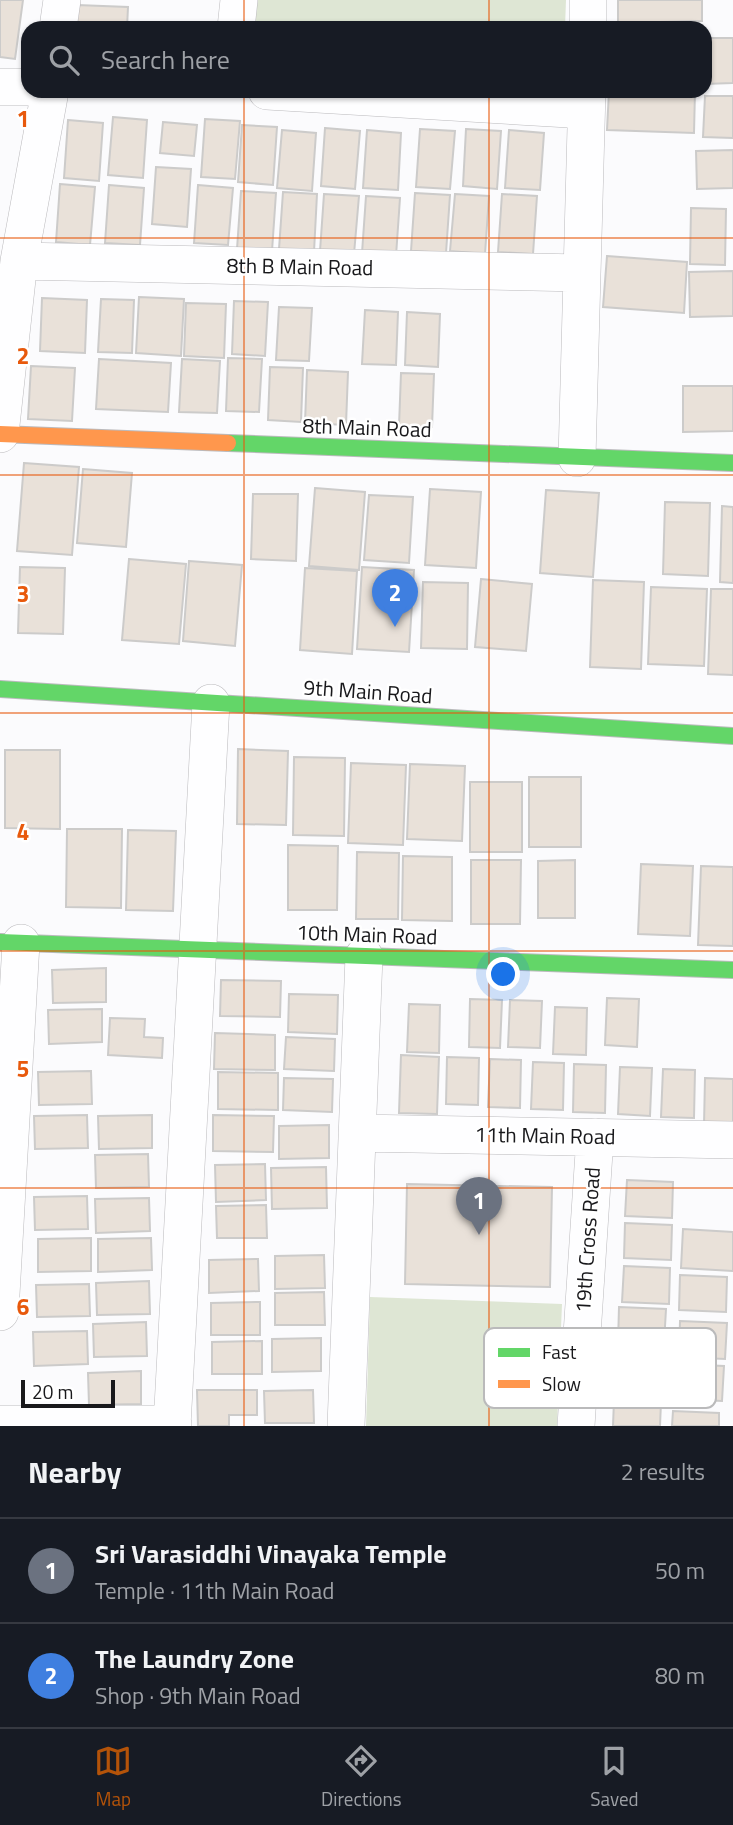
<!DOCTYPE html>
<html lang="en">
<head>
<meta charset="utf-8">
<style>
  body { margin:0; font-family:"Titillium Web",sans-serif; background:#242831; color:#f1f3f6 }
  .scale { position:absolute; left:21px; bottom:18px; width:94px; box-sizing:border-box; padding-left:7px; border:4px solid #18181b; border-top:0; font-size:19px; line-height:24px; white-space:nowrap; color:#18181b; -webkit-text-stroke:5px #fff; paint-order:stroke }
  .you { position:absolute; left:504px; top:975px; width:24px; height:24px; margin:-18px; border:5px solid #fff; border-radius:50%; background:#1a73e8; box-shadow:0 0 0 10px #1a73e833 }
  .badge { display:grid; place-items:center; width:46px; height:46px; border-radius:50%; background:#b45309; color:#fff; font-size:23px; font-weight:700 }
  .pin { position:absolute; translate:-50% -58px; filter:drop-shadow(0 2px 4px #0008) }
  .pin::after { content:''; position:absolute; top:37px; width:24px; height:21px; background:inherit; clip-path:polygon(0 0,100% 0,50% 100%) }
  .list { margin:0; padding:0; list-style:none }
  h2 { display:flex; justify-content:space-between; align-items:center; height:91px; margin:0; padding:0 28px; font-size:30px }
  h2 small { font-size:23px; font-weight:400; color:#9ea1a6 }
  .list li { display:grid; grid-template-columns:46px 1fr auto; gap:21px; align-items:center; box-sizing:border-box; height:105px; padding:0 28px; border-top:2px solid #363941 }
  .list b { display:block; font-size:26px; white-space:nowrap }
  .list p { margin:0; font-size:23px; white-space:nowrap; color:#9ea1a6 }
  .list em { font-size:23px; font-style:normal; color:#9ea1a6 }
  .icon { flex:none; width:38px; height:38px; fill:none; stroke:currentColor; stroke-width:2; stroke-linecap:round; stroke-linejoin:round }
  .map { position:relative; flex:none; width:733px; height:1426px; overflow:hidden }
  .search { position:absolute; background:#171b24; box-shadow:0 2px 5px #0004; left:21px; right:21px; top:21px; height:77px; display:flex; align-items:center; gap:18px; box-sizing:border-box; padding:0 24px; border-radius:21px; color:#9ea1a6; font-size:26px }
  .sheet { height:301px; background:#171b24 }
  nav { display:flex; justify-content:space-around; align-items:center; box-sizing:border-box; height:98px; border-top:2px solid #363941; background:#171b24; font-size:19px; color:#9ea1a6 }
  nav a { display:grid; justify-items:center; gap:4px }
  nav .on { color:#b45309 }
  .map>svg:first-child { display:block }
</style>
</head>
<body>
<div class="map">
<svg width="733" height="1426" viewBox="0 0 733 1426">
  <rect width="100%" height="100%" fill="#fbfbfd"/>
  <path fill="#dee6d4" d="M 254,0 L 566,0 L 565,28 L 251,28 Z
    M 370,1297 L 562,1304 L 557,1426 L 366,1426 Z"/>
  <path fill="#e9e1d9" stroke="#cccbca" stroke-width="2" d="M 0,0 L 23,0 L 15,59 L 0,57 Z
    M 618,0 L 702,0 L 702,21 L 618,23 Z
    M 77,5 L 128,7 L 127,28 L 76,28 Z
    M 705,38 L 733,38 L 733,83 L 705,84 Z
    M 609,91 L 695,91 L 694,133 L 607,130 Z
    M 705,96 L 733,96 L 733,138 L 703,137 Z
    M 113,117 L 147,120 L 143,178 L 108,175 Z
    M 205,119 L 240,121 L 235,179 L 201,177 Z
    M 68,120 L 103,123 L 99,181 L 64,178 Z
    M 163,122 L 197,125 L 194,156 L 160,153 Z
    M 242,125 L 277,127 L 273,185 L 238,182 Z
    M 325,128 L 360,131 L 355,189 L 321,186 Z
    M 420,129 L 455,131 L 450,189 L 416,187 Z
    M 466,129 L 501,131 L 497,189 L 463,186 Z
    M 282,130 L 316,133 L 312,191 L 277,188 Z
    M 367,130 L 401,133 L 398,190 L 363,188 Z
    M 509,130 L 544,133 L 540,190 L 505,188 Z
    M 733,150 L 733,188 L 697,189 L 696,151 Z
    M 156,167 L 191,169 L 187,227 L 152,224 Z
    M 60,184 L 95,187 L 90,245 L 56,242 Z
    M 109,185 L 144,188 L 140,245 L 105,243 Z
    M 198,185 L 233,188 L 228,245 L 194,243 Z
    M 241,191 L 276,193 L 272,251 L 237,249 Z
    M 283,192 L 317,194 L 314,252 L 279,249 Z
    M 415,193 L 450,195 L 446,253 L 411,251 Z
    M 324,194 L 359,196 L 354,254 L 320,251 Z
    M 455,194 L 489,196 L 485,254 L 450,251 Z
    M 502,194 L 537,196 L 533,254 L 498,252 Z
    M 366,196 L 400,198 L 396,256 L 362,253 Z
    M 691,208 L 726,209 L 725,265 L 690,264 Z
    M 607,256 L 687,262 L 684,313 L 603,307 Z
    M 733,271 L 733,316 L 690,317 L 689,272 Z
    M 139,297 L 184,299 L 181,356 L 136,353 Z
    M 42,298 L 87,300 L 85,353 L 40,351 Z
    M 101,299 L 134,300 L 132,353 L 98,352 Z
    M 234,301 L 268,302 L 265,356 L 232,354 Z
    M 186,303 L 226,304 L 224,358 L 184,356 Z
    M 279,307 L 312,308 L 309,361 L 276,360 Z
    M 365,310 L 398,312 L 396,365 L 362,364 Z
    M 407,312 L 440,314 L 438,367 L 405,365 Z
    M 228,358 L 262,359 L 259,412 L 226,411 Z
    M 99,359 L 171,363 L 168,412 L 96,409 Z
    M 182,359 L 220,361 L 217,413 L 179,412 Z
    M 31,366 L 75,368 L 72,421 L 28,419 Z
    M 270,367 L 303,368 L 301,422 L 268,420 Z
    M 307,370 L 348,372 L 346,425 L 305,423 Z
    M 401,373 L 434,374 L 432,427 L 399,426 Z
    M 683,386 L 733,386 L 733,431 L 683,432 Z
    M 24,463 L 79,467 L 72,555 L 17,551 Z
    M 83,469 L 132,473 L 126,547 L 77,543 Z
    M 315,488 L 365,492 L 359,570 L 309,566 Z
    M 430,489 L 481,492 L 476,568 L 425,565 Z
    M 546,490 L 599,493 L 593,577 L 540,573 Z
    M 253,494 L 298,494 L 296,561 L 251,559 Z
    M 369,495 L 413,497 L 409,563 L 364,560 Z
    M 665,502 L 710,503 L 708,576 L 663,574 Z
    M 722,506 L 733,507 L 733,583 L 720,582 Z
    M 129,559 L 186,564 L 179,644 L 122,640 Z
    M 189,561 L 242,565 L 235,646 L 183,641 Z
    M 20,567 L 65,568 L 63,634 L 18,633 Z
    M 362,567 L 414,570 L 409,652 L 357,649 Z
    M 305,568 L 357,571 L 352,654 L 300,650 Z
    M 481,579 L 532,584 L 526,651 L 475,647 Z
    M 593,580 L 644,582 L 641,669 L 590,667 Z
    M 423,582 L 468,583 L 467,649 L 421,648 Z
    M 651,587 L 707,589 L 704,666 L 648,664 Z
    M 711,589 L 733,589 L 733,675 L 708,674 Z
    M 238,749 L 288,751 L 286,825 L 237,824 Z
    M 5,750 L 60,750 L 60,829 L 5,828 Z
    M 294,757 L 345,758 L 344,836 L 293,835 Z
    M 351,763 L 406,765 L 403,845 L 348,843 Z
    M 410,764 L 465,766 L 462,841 L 407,839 Z
    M 529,777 L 581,777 L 581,847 L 529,847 Z
    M 470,782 L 522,782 L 522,852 L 470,852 Z
    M 67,829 L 122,829 L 121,908 L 66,907 Z
    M 128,830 L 176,831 L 173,911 L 126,910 Z
    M 288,845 L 338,846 L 337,910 L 288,910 Z
    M 357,852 L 399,853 L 398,919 L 356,919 Z
    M 403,856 L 452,857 L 452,921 L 402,920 Z
    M 471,860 L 521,860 L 520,924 L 471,924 Z
    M 575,860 L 575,918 L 538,918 L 538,861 Z
    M 641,864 L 693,866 L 690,936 L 638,934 Z
    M 701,866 L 733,867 L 733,946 L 698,945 Z
    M 106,968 L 106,1002 L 53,1003 L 52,970 Z
    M 221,980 L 281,981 L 280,1017 L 220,1016 Z
    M 289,994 L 338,995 L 337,1034 L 288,1032 Z
    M 607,998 L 639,999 L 637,1047 L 605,1045 Z
    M 470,999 L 502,1000 L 500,1048 L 469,1047 Z
    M 510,1000 L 542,1001 L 540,1048 L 508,1047 Z
    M 409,1004 L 440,1005 L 439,1053 L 407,1052 Z
    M 555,1007 L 587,1008 L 586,1055 L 553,1054 Z
    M 102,1009 L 102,1042 L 49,1044 L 48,1010 Z
    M 110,1018 L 145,1019 L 144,1037 L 163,1038 L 162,1058 L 108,1055 Z
    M 215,1033 L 275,1035 L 275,1070 L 214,1069 Z
    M 286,1037 L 335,1039 L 334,1071 L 284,1069 Z
    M 401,1055 L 439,1057 L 437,1114 L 399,1113 Z
    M 447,1057 L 479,1058 L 478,1105 L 446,1104 Z
    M 490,1059 L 521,1060 L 520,1108 L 488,1107 Z
    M 533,1062 L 564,1063 L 563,1110 L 531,1109 Z
    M 574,1064 L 606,1065 L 605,1113 L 573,1112 Z
    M 620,1067 L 652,1068 L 650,1116 L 618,1114 Z
    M 663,1069 L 695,1070 L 694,1118 L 661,1117 Z
    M 91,1071 L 92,1104 L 39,1105 L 38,1072 Z
    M 218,1072 L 278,1073 L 278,1110 L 218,1109 Z
    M 284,1078 L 333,1079 L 332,1112 L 283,1110 Z
    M 705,1078 L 733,1079 L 733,1126 L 704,1125 Z
    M 87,1115 L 88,1148 L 35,1149 L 34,1116 Z
    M 152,1115 L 152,1148 L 99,1149 L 98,1116 Z
    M 213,1115 L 274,1116 L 273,1152 L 213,1151 Z
    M 329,1125 L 329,1158 L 279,1159 L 279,1126 Z
    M 148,1154 L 149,1187 L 96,1188 L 95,1155 Z
    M 265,1164 L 266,1200 L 216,1202 L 215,1165 Z
    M 326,1167 L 327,1208 L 272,1209 L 271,1168 Z
    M 627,1180 L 673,1182 L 672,1218 L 625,1216 Z
    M 407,1184 L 552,1187 L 550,1287 L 405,1284 Z
    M 87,1196 L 88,1229 L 35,1230 L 34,1197 Z
    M 149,1198 L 150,1231 L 96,1233 L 95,1199 Z
    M 266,1205 L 267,1238 L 217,1238 L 216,1206 Z
    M 625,1223 L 672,1225 L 671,1260 L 624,1258 Z
    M 683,1229 L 733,1232 L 733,1271 L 681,1268 Z
    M 91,1238 L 91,1271 L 38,1272 L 38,1239 Z
    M 151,1238 L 152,1270 L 98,1272 L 98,1239 Z
    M 324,1255 L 325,1288 L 275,1289 L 275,1256 Z
    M 258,1259 L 259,1291 L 209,1293 L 209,1260 Z
    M 624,1266 L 670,1268 L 669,1304 L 622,1302 Z
    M 680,1275 L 727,1277 L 726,1312 L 679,1310 Z
    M 149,1281 L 150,1314 L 97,1315 L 96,1283 Z
    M 89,1284 L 90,1316 L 37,1317 L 36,1285 Z
    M 324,1292 L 325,1325 L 275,1325 L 275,1293 Z
    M 260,1302 L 260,1335 L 211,1335 L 211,1303 Z
    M 619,1307 L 666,1309 L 664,1344 L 618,1343 Z
    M 680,1321 L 727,1323 L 725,1359 L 679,1357 Z
    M 146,1322 L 147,1356 L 94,1357 L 93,1324 Z
    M 87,1331 L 88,1364 L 34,1366 L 33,1332 Z
    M 321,1338 L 321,1371 L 272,1372 L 272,1339 Z
    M 262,1341 L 262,1374 L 212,1374 L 212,1342 Z
    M 677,1364 L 724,1366 L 722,1401 L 676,1399 Z
    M 141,1371 L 141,1404 L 89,1405 L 88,1373 Z
    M 197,1390 L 257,1390 L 257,1415 L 229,1415 L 229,1426 L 198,1426 Z
    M 313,1390 L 314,1423 L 265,1423 L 264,1391 Z
    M 614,1400 L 661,1402 L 660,1426 L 613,1426 Z
    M 673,1411 L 719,1413 L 719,1426 L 672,1426 Z"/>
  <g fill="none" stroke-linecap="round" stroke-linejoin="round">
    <defs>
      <path id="street" d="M 58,28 L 62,0
        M 236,28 L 239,0
        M 588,28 L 588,0
        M 0,87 L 28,87
        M 267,91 L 586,110
        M 19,261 L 581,273
        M 0,434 L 19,261 L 50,91
        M 577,458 L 587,91
        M 357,1133 L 733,1140
        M 0,1312 L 21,943
        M 0,1424 L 173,1424
        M 172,1426 L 211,703
        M 346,1426 L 364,956
        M 576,1426 L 595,1137"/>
      <path id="fast" d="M 228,443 L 733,463
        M 0,689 L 733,736
        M 0,942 L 733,970"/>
      <path id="slow" d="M 0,434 L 228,443"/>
    </defs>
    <use href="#street" stroke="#bbbabd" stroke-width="38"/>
    <use href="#fast" stroke="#bbbabd" stroke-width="18"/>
    <use href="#slow" stroke="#bbbabd" stroke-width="18"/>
    <use href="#street" stroke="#fefeff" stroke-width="37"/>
    <use href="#fast" stroke="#63d668" stroke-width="16"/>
    <use href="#slow" stroke="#ff974d" stroke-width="16"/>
  </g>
  <path fill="none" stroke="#e8590c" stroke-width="2" stroke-opacity="0.55" d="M 244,0 L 244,28M 489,0 L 489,28M 244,91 L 244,1426M 489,91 L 489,1426M 0,238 L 733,238M 0,475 L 733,475M 0,713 L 733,713M 0,951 L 733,951M 0,1188 L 733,1188"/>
  <g text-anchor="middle" stroke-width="5" stroke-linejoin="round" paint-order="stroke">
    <g font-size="21" fill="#18181b" stroke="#fff">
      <text transform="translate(300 267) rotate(1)" y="7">8th B Main Road</text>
      <text transform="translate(367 428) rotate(2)" y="7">8th Main Road</text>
      <text transform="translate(368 692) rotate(4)" y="7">9th Main Road</text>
      <text transform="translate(367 935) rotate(2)" y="7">10th Main Road</text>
      <text transform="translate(545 1136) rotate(1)" y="7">11th Main Road</text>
      <text transform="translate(588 1240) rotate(-86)" y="7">19th Cross Road</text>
    </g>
  </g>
  <rect x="484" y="1328" width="232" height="80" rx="10" fill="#fff" stroke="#bababb" stroke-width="2"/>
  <rect x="498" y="1348" width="32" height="9" fill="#63d668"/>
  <rect x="498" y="1380" width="32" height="8" fill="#ff974d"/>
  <g font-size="19" fill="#18181b">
    <text x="542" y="1359">Fast</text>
    <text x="542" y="1391">Slow</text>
  </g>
  <g font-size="23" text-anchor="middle" font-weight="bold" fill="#e8590c" stroke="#fff" stroke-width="5" stroke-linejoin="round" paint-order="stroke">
    <text x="23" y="127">1</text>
    <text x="23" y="364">2</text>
    <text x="23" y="602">3</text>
    <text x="23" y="840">4</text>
    <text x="23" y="1077">5</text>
    <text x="23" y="1315">6</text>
  </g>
</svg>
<div class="scale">20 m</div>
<div class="you"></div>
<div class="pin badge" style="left:479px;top:1235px;background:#6b7280">1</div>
<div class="pin badge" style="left:395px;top:627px;background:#3f7fe0">2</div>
<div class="search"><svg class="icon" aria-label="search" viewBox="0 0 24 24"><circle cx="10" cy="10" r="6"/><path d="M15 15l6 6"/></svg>Search here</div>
</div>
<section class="sheet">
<h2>Nearby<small>2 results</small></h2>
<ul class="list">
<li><span class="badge" style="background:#6b7280">1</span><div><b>Sri Varasiddhi Vinayaka Temple</b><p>Temple · 11th Main Road</p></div><em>50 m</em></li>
<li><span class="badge" style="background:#3f7fe0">2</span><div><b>The Laundry Zone</b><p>Shop · 9th Main Road</p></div><em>80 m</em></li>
</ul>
</section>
<nav>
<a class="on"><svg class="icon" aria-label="map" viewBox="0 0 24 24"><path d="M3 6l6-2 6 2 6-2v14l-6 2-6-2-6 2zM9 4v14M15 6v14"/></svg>Map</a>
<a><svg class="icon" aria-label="directions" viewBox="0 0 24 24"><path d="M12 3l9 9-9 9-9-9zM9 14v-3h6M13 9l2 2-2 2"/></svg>Directions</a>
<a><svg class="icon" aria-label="saved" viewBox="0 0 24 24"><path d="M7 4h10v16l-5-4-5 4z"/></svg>Saved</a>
</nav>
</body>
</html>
